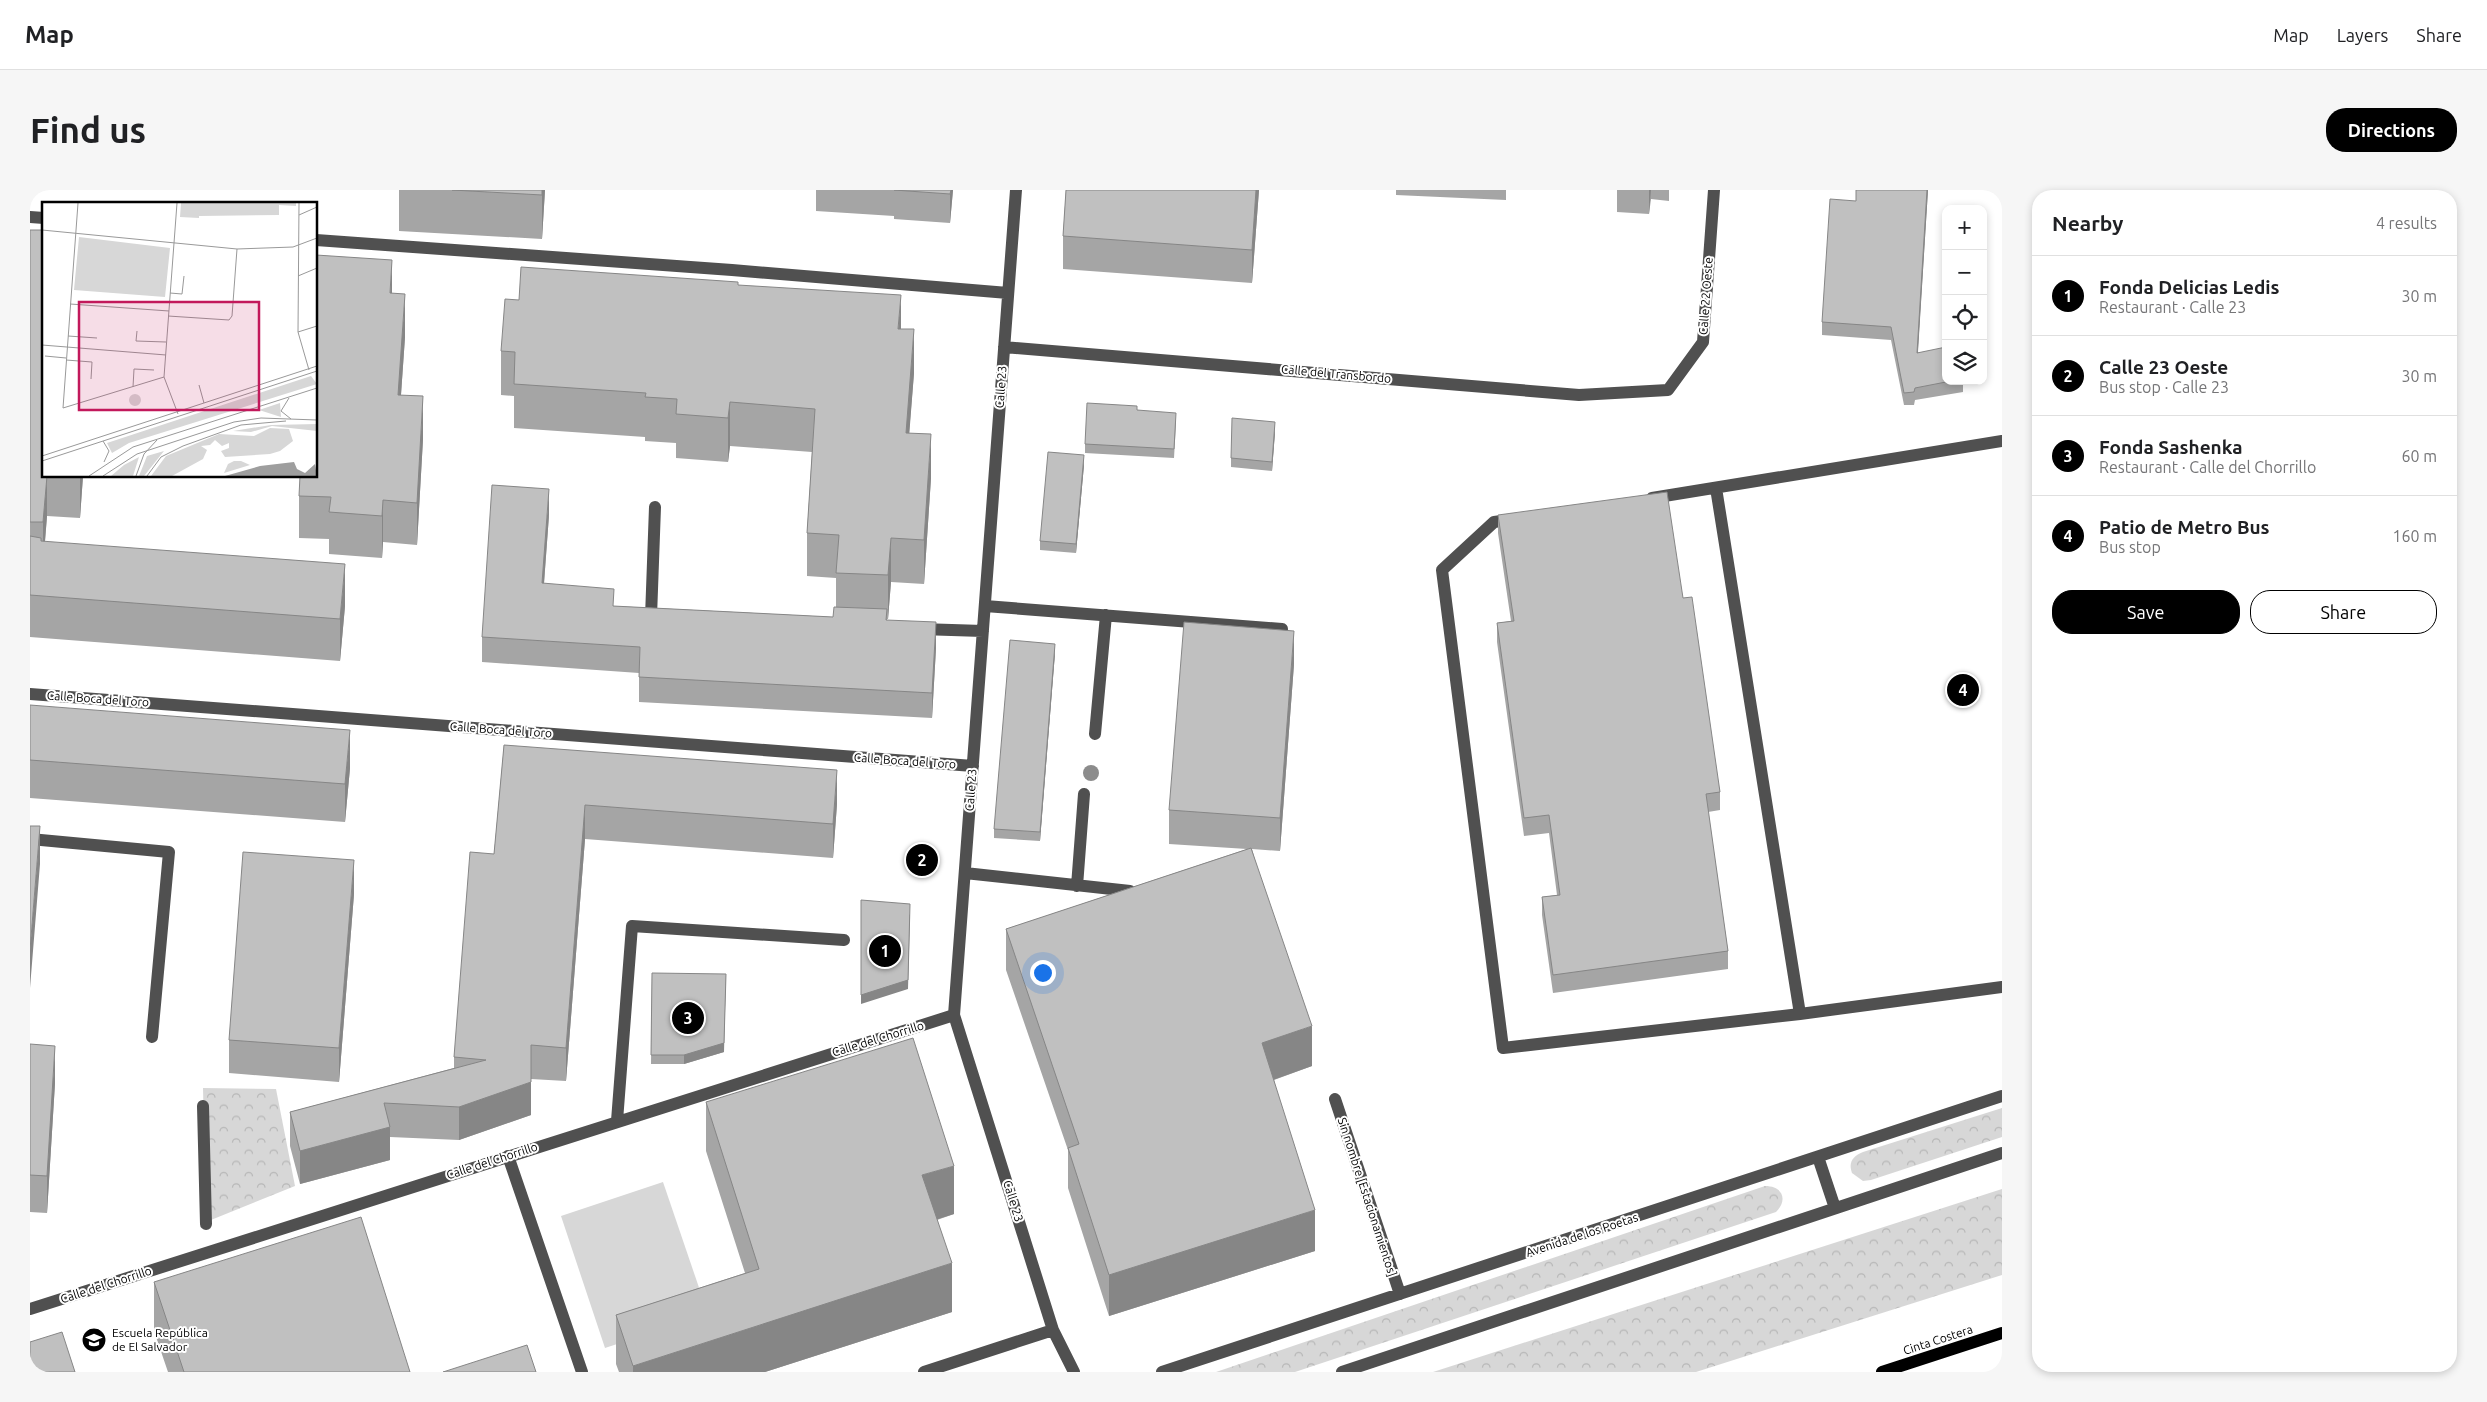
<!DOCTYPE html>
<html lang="en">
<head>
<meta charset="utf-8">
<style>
  body { margin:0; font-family:Ubuntu,sans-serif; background:#f6f6f6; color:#202124 }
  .controls { position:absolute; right:15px; top:15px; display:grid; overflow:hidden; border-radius:10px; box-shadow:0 2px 8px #0003 }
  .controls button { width:45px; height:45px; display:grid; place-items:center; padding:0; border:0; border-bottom:1px solid #e0e0e0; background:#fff; color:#202124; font:25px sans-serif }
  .you { position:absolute; left:1012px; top:782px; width:18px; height:18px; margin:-12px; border:4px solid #fff; border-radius:50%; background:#1a73e8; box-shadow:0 0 0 8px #1a73e833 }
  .badge { display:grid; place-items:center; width:32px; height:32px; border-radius:50%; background:#000; color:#fff; font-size:16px; font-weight:700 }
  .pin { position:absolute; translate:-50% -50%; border:2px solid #fff; box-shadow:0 1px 5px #0006 }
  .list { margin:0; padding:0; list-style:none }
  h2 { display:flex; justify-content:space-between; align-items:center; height:65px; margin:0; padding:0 20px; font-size:21px }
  h2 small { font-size:16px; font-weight:400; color:#757577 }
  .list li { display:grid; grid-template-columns:32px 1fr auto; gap:15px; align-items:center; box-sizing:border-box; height:80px; padding:0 20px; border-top:1px solid #e0e0e0 }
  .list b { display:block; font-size:19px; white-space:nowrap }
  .list p { margin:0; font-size:16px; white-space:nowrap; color:#757577 }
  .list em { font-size:16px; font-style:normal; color:#757577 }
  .actions { display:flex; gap:10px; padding:15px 20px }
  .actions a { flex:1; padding:11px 0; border:1px solid #000; border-radius:20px; text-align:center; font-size:18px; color:#000 }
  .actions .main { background:#000; color:#fff }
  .icon { flex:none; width:28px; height:28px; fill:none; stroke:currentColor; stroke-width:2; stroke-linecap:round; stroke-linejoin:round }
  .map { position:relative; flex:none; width:1972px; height:1182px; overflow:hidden; border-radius:20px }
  header { display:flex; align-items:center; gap:30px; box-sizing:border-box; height:70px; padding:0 25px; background:#fff; border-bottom:1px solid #e0e0e0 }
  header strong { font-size:24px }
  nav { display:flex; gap:28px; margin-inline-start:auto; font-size:18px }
  .intro { display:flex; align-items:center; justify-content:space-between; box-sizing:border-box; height:120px; padding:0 30px }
  h1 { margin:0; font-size:35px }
  .button { padding:12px 22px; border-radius:20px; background:#000; color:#fff; font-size:18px; font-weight:700 }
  main { display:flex; gap:30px; padding:0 30px }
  aside { flex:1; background:#fff; border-radius:20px; box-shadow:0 2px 8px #0003 }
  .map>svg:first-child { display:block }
</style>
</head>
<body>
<header>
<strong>Map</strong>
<nav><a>Map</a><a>Layers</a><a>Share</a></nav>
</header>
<div class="intro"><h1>Find us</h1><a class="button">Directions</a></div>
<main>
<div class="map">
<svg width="1972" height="1182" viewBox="0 0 1972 1182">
  <defs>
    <pattern id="park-crowns" width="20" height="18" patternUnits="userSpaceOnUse" patternTransform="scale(1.25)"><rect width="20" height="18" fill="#d7d7d7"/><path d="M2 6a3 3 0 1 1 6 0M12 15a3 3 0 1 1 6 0" fill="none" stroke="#b7b7b7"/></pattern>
  </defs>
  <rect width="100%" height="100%" fill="#fff"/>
  <path fill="#d7d7d7" d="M 633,992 L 678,1124 L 575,1158 L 531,1026 Z"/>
  <path fill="url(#park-crowns)" d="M 173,898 L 246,899 L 265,996 L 176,1032 Z
    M 1972,918 L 1972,947 L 1841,990 L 1833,991 L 1822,983 C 1818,972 1823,966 1833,962 Z
    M 1735,996 C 1753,996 1758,1010 1746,1022 L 1265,1182 L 1186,1182 Z
    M 1972,999 L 1972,1085 L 1666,1182 L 1403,1182 Z"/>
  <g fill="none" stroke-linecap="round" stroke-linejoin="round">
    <path stroke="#505050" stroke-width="12" d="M 986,0 L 924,825 L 1023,1140 L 1044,1182
      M 0,27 L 14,28
      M 286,50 L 702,80 L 978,103
      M 974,157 L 1549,205 L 1638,200 L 1673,152 L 1684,0
      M 1686,298 L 1770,824
      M 1622,308 L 1972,251
      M 625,317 L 621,427 L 628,427
      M 1486,329 L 1464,332 L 1412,380 L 1473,858 L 1770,824 L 1972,797
      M 955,416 L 1252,439
      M 890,439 L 953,441
      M 0,504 L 943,576
      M 1065,544 L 1076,425
      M 0,649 L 139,662 L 122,847
      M 935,683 L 1100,701
      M 1047,696 L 1054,604
      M 1305,909 L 1370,1104
      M 173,916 L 176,1034
      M 587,931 L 602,736 L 814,750
      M 478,966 L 552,1182
      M 1788,967 L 1805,1018
      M 0,1119 L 924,825
      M 894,1182 L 1023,1140
      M 1132,1182 L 1972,906
      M 1312,1182 L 1972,963"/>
    <path stroke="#000" stroke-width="12" d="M 1852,1182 L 1972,1143"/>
  </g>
  <circle fill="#8c8c8c" cx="1061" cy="583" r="8"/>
  <path fill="#a5a5a5" d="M 369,0 L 515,0 L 512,49 L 369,41 Z
    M 786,0 L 923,0 L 920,33 L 864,29 L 864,26 L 786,21 Z
    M 1036,0 L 1229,0 L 1222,93 L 1033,79 L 1033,46 Z
    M 1366,0 L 1476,0 L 1476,10 L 1366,5 Z
    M 1587,0 L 1639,0 L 1639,11 L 1621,9 L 1619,24 L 1587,22 Z
    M 1826,0 L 1898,0 L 1888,162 L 1916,191 L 1933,191 L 1933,202 L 1885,210 L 1884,215 L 1874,215 L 1861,150 L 1792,145 L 1792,132 L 1826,11 Z
    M 0,40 L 14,286 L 53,286 L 50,328 L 17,326 L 15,352 L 315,416 L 310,471 L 0,447 Z
    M 708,95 L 871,139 L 884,183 L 879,243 L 901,288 L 894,394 L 861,392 L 858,429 L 857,429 L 857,430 L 906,458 L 902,528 L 609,512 L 609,483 L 452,472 L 452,447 L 519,325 L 514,394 L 584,416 L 803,427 L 806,417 L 806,388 L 777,386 L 777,343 L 782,262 L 700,256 L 698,272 L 646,268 L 646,253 L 615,251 L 615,247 L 484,238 L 484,206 L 471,205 L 471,161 L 489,110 Z
    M 362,103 L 375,147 L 371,205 L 393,249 L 387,355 L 353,352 L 352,368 L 299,364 L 299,349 L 269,348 L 269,306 Z
    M 1107,220 L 1146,233 L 1144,268 L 1055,263 L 1055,254 Z
    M 1245,242 L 1242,281 L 1201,277 L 1201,268 Z
    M 1054,275 L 1046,363 L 1010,360 L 1010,351 Z
    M 1468,325 L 1653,408 L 1690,602 L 1690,620 L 1678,622 L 1698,761 L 1698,779 L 1523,803 L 1512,725 L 1512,707 L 1527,705 L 1519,643 L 1494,646 L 1467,452 L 1467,433 L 1481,431 L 1468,343 Z
    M 1025,463 L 1010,651 L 964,648 L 964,639 Z
    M 1264,474 L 1250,661 L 1222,659 L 1282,876 L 1244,890 L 1285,1061 L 1079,1126 L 1038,998 L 1038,960 L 976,780 L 976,739 L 1217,659 L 1139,654 L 1139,620 Z
    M 0,515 L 320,578 L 315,632 L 0,608 Z
    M 474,555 L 807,614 L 803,668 L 555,649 L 536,891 L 501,889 L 501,925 L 429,950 L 360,947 L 360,970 L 270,994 L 260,956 L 260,922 L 424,878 L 424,867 L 464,664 Z
    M 324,704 L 309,892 L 199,883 L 199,850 Z
    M 622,783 L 694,862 L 654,874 L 621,874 Z
    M 0,854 L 25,893 L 17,1023 L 0,1022 Z
    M 676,912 L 924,1024 L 907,1030 L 922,1122 L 735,1182 L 589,1182 L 586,1174 L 586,1125 L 715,1083 L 676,961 Z
    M 124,1092 L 380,1182 L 138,1182 L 124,1141 Z"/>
  <path fill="#868686" d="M 512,0 L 515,0 L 512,49 Z
    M 921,0 L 923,0 L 920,33 L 920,4 Z
    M 1226,0 L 1229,0 L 1222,93 L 1222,60 Z
    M 1619,0 L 1621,0 L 1619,24 Z
    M 1897,0 L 1898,0 L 1887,175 L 1887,163 Z
    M 362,70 L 362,112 L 360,103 Z
    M 375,104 L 375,147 L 368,247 L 368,205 Z
    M 871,105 L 871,149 L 868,139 Z
    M 884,139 L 884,183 L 876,286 L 876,243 Z
    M 393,206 L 393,249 L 387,355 L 387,313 Z
    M 700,212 L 700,256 L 698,272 L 698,228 Z
    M 1245,232 L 1245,242 L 1242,281 L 1242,272 Z
    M 901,244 L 901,288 L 894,394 L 894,350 Z
    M 1054,265 L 1054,275 L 1046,363 L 1046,354 Z
    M 17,286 L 17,326 L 13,374 L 13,332 Z
    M 50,286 L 53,286 L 50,328 Z
    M 519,299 L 519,325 L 512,419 L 512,393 Z
    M 353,310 L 353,352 L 352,368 L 352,326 Z
    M 861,348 L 861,392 L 858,429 L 858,385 Z
    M 315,374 L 315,416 L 310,471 L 310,429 Z
    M 906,432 L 906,458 L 902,528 L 902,503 Z
    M 1264,441 L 1264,474 L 1250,661 L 1250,628 Z
    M 1025,454 L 1025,463 L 1010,651 L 1010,642 Z
    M 320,540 L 320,578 L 315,632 L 315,594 Z
    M 807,580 L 807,614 L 803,668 L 803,634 Z
    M 555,615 L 555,649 L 536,891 L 536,858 Z
    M 10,636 L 10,674 L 0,798 L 0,760 Z
    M 324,670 L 324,704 L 309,892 L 309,858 Z
    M 880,724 L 878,799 L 831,814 L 831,805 Z
    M 696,784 L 694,862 L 654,874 L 654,865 Z
    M 1282,836 L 1282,876 L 1232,894 L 1232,853 Z
    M 25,856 L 25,893 L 17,1023 L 17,986 Z
    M 501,892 L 501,925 L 429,950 L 429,917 Z
    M 360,937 L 360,970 L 270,994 L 270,961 Z
    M 924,976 L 924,1024 L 892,1034 L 892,985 Z
    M 1285,1020 L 1285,1061 L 1079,1126 L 1079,1085 Z
    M 922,1073 L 922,1122 L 735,1182 L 603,1182 L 603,1176 Z"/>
  <path fill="#c0c0c0" stroke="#868686" d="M 422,0 L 512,0 L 512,5 Z
    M 864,0 L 921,0 L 920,4 Z
    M 1036,0 L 1226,0 L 1222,60 L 1033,46 Z
    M 1826,0 L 1897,0 L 1887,163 L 1916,157 L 1916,191 L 1921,191 L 1885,198 L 1884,202 L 1874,203 L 1861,137 L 1792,132 L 1800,9 L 1826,11 Z
    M 0,40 L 14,40 L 14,286 L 17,286 L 13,332 L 0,332 Z
    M 286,65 L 362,70 L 360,103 L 375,104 L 368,205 L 393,206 L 387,313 L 353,310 L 352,326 L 299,322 L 301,307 L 269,306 L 270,286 L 286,286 Z
    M 491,77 L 708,92 L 708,95 L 871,105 L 868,139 L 884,139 L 876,243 L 901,244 L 894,350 L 861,348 L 858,385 L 806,383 L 809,345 L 777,343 L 785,219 L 700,212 L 698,228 L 646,224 L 647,209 L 615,207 L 616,203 L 484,194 L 485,162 L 471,161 L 475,109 L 489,110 Z
    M 1057,213 L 1107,216 L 1107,220 L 1146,223 L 1144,259 L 1055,254 Z
    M 1202,228 L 1245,232 L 1242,272 L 1201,268 Z
    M 1018,262 L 1054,265 L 1046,354 L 1010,351 Z
    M 462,295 L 519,299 L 512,393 L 584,399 L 583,416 L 803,427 L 804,417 L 857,419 L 856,430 L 906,432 L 902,503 L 609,487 L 610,457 L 452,447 Z
    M 1637,302 L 1653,408 L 1662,407 L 1690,602 L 1676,604 L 1698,761 L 1523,785 L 1512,707 L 1530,705 L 1519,625 L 1494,628 L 1467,433 L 1484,431 L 1468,325 Z
    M 0,346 L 11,348 L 11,351 L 315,374 L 310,429 L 0,405 Z
    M 1154,432 L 1264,441 L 1250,628 L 1139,620 Z
    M 980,450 L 1025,454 L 1010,642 L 964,639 Z
    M 0,515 L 320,540 L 315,594 L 0,570 Z
    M 474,555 L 807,580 L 803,634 L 555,615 L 536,858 L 501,855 L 501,892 L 429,917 L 354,913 L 360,937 L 270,961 L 260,922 L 456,870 L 424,867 L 440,662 L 464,664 Z
    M 0,636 L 10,636 L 0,760 Z
    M 1221,658 L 1282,836 L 1232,853 L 1285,1020 L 1079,1085 L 1038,958 L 1049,954 L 976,739 Z
    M 213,662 L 324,670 L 309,858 L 199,850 Z
    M 831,710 L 880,714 L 878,790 L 831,805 Z
    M 622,783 L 696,784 L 694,853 L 654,865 L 621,865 Z
    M 883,848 L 924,976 L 892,985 L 922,1073 L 603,1176 L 586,1125 L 729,1079 L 676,912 Z
    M 0,854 L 25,856 L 17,986 L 0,985 Z
    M 331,1027 L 380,1182 L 154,1182 L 124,1092 Z
    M 32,1142 L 45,1182 L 0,1182 L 0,1152 Z
    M 497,1155 L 506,1182 L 413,1182 Z"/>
  <defs>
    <symbol id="school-disc" viewBox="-11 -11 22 22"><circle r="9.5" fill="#000" stroke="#fff"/><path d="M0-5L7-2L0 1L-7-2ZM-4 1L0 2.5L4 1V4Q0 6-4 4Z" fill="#fff"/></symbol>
  </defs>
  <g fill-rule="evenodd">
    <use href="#school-disc" x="50" y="1136" width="28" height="28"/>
  </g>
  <g text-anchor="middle" stroke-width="4" stroke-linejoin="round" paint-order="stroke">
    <g font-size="12" fill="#000" stroke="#fff">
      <text transform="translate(1676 106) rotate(-86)" y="4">Calle 22 Oeste</text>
      <text transform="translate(1306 184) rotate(5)" y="4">Calle del Transbordo</text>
      <text transform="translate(971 197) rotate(-86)" y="4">Calle 23</text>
      <text transform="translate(68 509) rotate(4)" y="4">Calle Boca del Toro</text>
      <text transform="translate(471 540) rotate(4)" y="4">Calle Boca del Toro</text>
      <text transform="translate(875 571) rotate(4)" y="4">Calle Boca del Toro</text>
      <text transform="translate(941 600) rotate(-86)" y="4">Calle 23</text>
      <text transform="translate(848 849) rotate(-17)" y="4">Calle del Chorrillo</text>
      <text transform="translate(462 971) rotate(-18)" y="4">Calle del Chorrillo</text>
      <text transform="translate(1337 1007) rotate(72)" y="4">Sin nombre [Estacionamientos]</text>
      <text transform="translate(983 1011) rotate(73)" y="4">Calle 23</text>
      <text transform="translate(1552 1045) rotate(-18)" y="4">Avenida de los Poetas</text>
      <text transform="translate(76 1095) rotate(-18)" y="4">Calle del Chorrillo</text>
      <text transform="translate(1908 1150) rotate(-18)" y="4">Cinta Costera</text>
    </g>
    <g font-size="12" fill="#000" stroke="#fff" text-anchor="start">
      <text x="82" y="1147">Escuela República<tspan x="82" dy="14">de El Salvador</tspan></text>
    </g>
  </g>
  <g transform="translate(12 12)">
    <rect width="275" height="275" fill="#fff"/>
    <path d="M87 198a6 6 0 1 1 12 0a6 6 0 1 1-12 0ZM 238,201 L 239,215 L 217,208 ZM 275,222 L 275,229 L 230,224 L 209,230 L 191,229 L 229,223 ZM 228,226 L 247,227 L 251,239 L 238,249 L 228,252 L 183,255 L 179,249 L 187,246 L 187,241 L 180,244 L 173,238 L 168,243 L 159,244 L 165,248 L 161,257 L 130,274 L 109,274 L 124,254 L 177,232 L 212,234 ZM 122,249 L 102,274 L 97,274 L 105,254 ZM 97,255 L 91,274 L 69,274 L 82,263 ZM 192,259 L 199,259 L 208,263 L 182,271 L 186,262 Z" fill="#d7d7d7"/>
    <path d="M 139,1 L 254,1 L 254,4 L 237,3 L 237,13 L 157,14 L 157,16 L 138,15 Z" fill="#d7d7d7"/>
    <path d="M 37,35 L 128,46 L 123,95 L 32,88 ZM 269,174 L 275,182 L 87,241 L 70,251 L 65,241 Z" fill="#d7d7d7"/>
    <path d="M 252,260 L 255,267 L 263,271 L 273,262 L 275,274 L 183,274 L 218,264 Z" fill="#9e9e9e"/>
    <path fill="none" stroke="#999" stroke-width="1" d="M 36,1 L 21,206 L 122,175M 135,1 L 122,175 L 136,212M 257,1 L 256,130 L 267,168M 257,13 L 275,5M 0,28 L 195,47 L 251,45 L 275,36M 256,74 L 275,66M 128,91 L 140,92 L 142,74M 28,102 L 127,109M 126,114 L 187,118 L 190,114 L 195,47M 95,129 L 94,139 L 124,140M 256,130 L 275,124M 26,134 L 55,136M 0,143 L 124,153M 3,154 L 24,156M 24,158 L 50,160 L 49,177M 157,183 L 162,201M 91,185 L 92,167 L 112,168M 247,196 L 239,209 L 249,217M 61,239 L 67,249 L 62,260M 0,254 L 275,164M 0,259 L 275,169M 47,274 L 91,245 L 275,186M 61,274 L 95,252 L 192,220 L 219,216 L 275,218M 94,274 L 102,252 L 115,238M 105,274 L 119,255 L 141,244 L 199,223 L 244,219"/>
    <path fill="#c2185b" fill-opacity="0.15" stroke="#c2185b" stroke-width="2.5" d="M 37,100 L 217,100 L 217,208 L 37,208 Z"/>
    <rect width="275" height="275" fill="none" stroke="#000" stroke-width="2.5"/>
  </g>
</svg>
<div class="controls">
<button>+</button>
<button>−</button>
<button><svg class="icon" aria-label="locate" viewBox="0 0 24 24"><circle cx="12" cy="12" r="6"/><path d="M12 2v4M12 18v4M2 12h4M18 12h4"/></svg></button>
<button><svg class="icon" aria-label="layers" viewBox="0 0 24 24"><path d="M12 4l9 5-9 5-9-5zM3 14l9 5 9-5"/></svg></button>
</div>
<div class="you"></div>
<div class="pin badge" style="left:855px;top:761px">1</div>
<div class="pin badge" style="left:892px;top:670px">2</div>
<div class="pin badge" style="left:658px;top:828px">3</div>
<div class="pin badge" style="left:1933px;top:500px">4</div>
</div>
<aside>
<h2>Nearby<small>4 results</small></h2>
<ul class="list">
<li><span class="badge">1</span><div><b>Fonda Delicias Ledis</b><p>Restaurant · Calle 23</p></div><em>30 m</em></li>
<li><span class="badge">2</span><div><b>Calle 23 Oeste</b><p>Bus stop · Calle 23</p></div><em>30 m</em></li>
<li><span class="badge">3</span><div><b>Fonda Sashenka</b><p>Restaurant · Calle del Chorrillo</p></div><em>60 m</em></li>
<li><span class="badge">4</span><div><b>Patio de Metro Bus</b><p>Bus stop</p></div><em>160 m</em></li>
</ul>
<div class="actions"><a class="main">Save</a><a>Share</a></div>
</aside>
</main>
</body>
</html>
